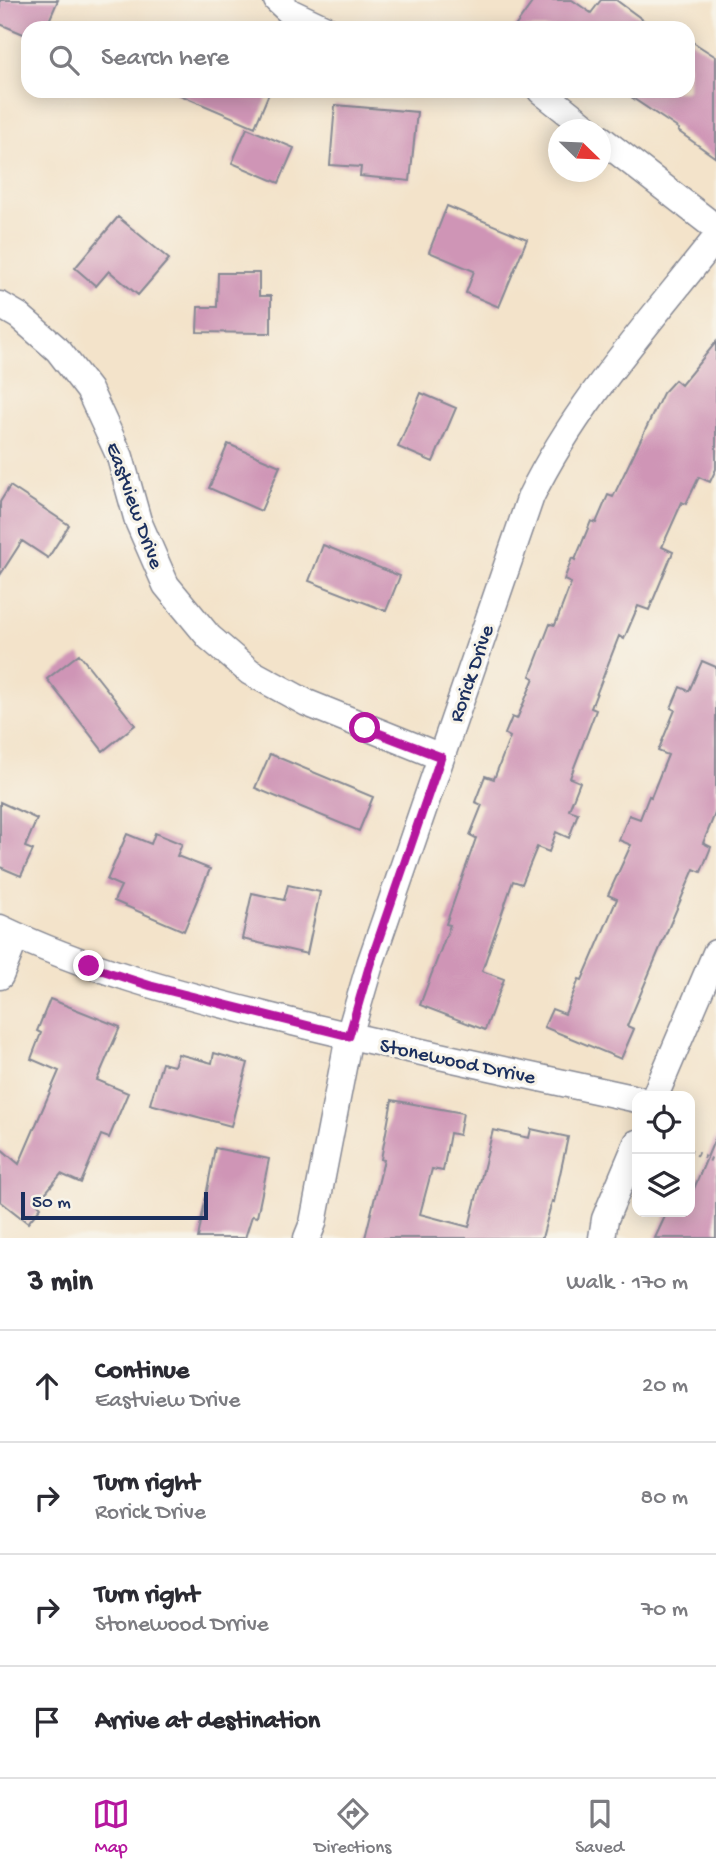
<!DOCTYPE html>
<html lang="en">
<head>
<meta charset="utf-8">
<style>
  body { margin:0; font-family:"Gochi Hand",sans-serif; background:#f7f7f7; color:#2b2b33 }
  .controls { position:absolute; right:21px; bottom:21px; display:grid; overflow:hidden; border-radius:14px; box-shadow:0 4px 18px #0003 }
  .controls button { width:63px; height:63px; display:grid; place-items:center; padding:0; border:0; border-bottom:2px solid #e1e1e2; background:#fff; color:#2b2b33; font:35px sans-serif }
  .compass { position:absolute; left:548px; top:119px; width:63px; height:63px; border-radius:50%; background:#fff; box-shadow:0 4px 18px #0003; rotate:113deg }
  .scale { position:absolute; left:21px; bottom:18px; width:187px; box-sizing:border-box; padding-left:7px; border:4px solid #1b2f5e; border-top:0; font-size:19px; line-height:24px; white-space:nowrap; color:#1b2f5e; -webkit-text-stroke:5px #f7f3e8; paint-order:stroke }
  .stop { position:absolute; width:21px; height:21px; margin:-16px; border:5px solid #b5179e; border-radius:50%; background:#fff }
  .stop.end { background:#b5179e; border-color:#fff; box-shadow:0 2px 7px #0008 }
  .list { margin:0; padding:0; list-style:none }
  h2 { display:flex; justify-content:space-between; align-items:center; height:91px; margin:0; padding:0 28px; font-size:30px }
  h2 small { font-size:23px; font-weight:400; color:#7c7c81 }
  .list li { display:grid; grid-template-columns:46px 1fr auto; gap:21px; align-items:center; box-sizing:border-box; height:112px; padding:0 28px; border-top:2px solid #e1e1e2 }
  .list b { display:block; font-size:26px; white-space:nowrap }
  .list p { margin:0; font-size:23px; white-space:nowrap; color:#7c7c81 }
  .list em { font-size:23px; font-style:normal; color:#7c7c81 }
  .icon { flex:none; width:38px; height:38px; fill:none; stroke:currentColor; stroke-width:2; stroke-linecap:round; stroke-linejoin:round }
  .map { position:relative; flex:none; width:716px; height:1238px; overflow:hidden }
  .search { position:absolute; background:#fff; box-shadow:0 4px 18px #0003; left:21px; right:21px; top:21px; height:77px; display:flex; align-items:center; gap:18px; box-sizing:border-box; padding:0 24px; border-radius:21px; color:#7c7c81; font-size:26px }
  .sheet { height:539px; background:#fff }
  nav { display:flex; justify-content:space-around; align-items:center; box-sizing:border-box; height:98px; border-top:2px solid #e1e1e2; background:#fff; font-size:19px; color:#7c7c81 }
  nav a { display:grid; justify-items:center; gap:4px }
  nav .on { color:#b5179e }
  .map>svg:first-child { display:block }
</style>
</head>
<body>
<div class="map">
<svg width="716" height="1238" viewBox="0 0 716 1238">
  <rect width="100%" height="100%" fill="#f7f3e8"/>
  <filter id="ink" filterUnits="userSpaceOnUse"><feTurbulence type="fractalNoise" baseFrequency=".0143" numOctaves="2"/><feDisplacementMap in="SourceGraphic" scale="14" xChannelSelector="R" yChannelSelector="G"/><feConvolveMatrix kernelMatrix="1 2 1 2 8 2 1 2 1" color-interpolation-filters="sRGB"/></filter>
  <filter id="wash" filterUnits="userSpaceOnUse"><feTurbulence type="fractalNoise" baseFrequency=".00686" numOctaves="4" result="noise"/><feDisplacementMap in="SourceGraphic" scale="28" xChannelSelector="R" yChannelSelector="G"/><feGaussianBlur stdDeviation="1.57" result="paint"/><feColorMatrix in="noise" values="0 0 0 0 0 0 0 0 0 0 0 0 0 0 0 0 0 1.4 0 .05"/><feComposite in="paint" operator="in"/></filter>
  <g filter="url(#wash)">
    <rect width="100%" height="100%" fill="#f3e3ca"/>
    <g id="blocks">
      <path fill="#cf95b6" d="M 0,0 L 58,0 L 46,28 L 28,28 L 28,36 L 0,24 Z
        M 534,0 L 572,0 L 591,13 L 601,0 L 616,0 L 654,28 L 514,28 Z
        M 688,39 L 716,57 L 716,158 L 678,131 L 679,129 L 622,91 L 688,91 Z
        M 171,91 L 270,91 L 255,127 Z
        M 335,105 L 417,112 L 410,181 L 360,176 L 361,167 L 330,165 Z
        M 247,128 L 294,148 L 279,183 L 232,163 Z
        M 447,206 L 527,239 L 499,307 L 466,293 L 474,271 L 429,252 Z
        M 118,217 L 169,259 L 138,295 L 109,271 L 96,286 L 75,268 Z
        M 218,273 L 259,273 L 259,296 L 271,296 L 271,333 L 197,332 L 198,307 L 217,307 Z
        M 716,342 L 716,469 L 710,482 L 699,477 L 686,504 L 682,502 L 662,547 L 673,552 L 649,610 L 638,606 L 624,639 L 619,636 L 591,708 L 596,710 L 570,778 L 580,782 L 569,810 L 578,813 L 569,838 L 556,832 L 549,852 L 537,847 L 522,884 L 513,881 L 482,971 L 504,979 L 485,1030 L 420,1005 L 450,925 L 446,924 L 476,838 L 470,835 L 482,805 L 475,802 L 485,776 L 494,779 L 510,737 L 505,734 L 512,717 L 517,719 L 534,678 L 530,676 L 550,624 L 555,625 L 571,583 L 564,580 L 572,558 L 575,560 L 591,521 L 596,523 L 608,495 L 613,497 L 663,393 L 675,380 L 681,385 Z
        M 421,393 L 456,408 L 433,462 L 398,447 Z
        M 228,444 L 280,466 L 261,511 L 209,488 Z
        M 10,486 L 69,525 L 48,558 L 22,541 L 0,575 L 0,502 Z
        M 323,545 L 400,576 L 386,611 L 309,581 Z
        M 79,654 L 135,725 L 103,751 L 47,679 Z
        M 702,661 L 716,667 L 716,811 L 703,843 L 711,847 L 701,872 L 694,869 L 665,936 L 627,1026 L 634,1029 L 621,1059 L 544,1027 L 552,1009 L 565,1014 L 579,979 L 582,980 L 617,899 L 608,895 L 631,845 L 619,840 L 629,815 L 640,819 L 649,796 L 651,797 L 668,755 L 658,751 L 675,710 L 671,708 L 680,687 L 689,691 Z
        M 270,754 L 373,797 L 359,831 L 255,788 Z
        M 0,802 L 37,819 L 25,847 L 33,850 L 21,876 L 0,867 Z
        M 155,833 L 182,844 L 177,856 L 210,869 L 184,931 L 114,901 L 121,886 L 107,880 L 127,834 L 151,844 Z
        M 288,885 L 320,892 L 307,954 L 242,939 L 252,893 L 284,900 Z
        M 50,999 L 120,1027 L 97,1080 L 128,1093 L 109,1138 L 101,1135 L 81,1183 L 61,1174 L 37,1203 L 41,1207 L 28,1223 L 0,1201 L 0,1148 L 19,1164 L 59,1071 L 31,1059 L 41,1033 L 37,1031 Z
        M 214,1053 L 248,1063 L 231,1126 L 150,1104 L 162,1063 L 174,1066 L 178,1054 L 212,1063 Z
        M 392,1100 L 463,1113 L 459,1135 L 450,1133 L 443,1171 L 432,1169 L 420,1214 L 469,1227 L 493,1130 L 529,1138 L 531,1129 L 568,1137 L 554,1202 L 552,1201 L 542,1238 L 365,1238 L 384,1160 L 381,1159 Z
        M 716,1136 L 716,1238 L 655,1238 L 667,1212 L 690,1212 L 690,1198 Z
        M 215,1148 L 269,1159 L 257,1217 L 252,1216 L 245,1238 L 198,1238 Z"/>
    </g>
  </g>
  <g filter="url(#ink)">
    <use href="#blocks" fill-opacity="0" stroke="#878994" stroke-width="2"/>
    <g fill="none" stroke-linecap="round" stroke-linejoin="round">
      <defs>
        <path id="minor" d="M 277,0 L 290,12 L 324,28
          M 541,91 L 590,130
          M 600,138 L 716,228
          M 0,305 L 19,316 L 58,350 L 89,390 L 120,457 L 138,521 L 166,585 L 209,637 L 250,672 L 307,703 L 441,757
          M 0,928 C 86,969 176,993 268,1016 C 390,1047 514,1072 637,1099
          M 0,976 L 16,936
          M 655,1096 L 716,953
          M 307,1238 L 313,1223 L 349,1036 L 370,964 L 531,496 C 577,402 652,320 716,238
          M 602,1238 L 605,1219 L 637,1143"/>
      </defs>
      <use href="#minor" stroke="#878994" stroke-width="29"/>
      <path stroke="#878994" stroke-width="4.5" stroke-dasharray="2 5" stroke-linecap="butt" d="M 690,1151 L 716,1162"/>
      <use href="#minor" stroke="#fff" stroke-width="26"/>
    </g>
  </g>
  <g fill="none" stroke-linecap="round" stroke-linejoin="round" filter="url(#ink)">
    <path stroke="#b5179e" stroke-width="9" d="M 89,966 L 151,986 L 349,1036 L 370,964 L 441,757 L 365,728"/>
  </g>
  <g text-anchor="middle" stroke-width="6" stroke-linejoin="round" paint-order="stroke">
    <g font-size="21" fill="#1b2f5e" stroke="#f7f3e8">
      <text transform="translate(136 505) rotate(70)" y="7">Eastview Drive</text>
      <text transform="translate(470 673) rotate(-71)" y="7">Rorick Drive</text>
      <text transform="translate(458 1060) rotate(12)" y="7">Stonewood Drrive</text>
    </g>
  </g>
</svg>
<div class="controls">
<button><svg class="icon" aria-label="locate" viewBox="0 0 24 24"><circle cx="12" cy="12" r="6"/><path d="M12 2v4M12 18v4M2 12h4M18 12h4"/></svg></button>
<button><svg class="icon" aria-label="layers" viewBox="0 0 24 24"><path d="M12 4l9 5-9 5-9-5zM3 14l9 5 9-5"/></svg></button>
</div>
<svg class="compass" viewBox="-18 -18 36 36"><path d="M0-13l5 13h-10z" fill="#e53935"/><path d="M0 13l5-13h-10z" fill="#7c7c81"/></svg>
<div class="scale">50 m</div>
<div class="stop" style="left:365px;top:728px"></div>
<div class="stop end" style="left:89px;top:966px"></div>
<div class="search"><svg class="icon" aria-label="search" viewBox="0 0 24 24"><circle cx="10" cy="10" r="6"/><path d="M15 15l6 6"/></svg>Search here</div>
</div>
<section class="sheet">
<h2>3 min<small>Walk · 170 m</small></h2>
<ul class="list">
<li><svg class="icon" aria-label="ahead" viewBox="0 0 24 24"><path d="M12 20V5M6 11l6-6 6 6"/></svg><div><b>Continue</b><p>Eastview Drive</p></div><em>20 m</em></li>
<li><svg class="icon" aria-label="right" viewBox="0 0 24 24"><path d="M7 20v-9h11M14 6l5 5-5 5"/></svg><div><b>Turn right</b><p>Rorick Drive</p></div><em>80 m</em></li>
<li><svg class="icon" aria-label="right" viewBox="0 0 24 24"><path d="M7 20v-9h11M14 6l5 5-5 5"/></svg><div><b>Turn right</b><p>Stonewood Drrive</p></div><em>70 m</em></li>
<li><svg class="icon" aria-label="arrive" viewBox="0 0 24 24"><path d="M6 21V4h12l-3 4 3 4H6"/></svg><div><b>Arrive at destination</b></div></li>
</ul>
</section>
<nav>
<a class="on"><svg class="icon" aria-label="map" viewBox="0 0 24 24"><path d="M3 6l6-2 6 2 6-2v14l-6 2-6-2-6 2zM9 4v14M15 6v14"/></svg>Map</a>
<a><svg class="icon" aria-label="directions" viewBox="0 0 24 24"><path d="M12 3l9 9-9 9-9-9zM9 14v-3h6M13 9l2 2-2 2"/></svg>Directions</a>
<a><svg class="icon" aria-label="saved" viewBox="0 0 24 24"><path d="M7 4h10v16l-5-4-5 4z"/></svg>Saved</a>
</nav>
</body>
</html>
